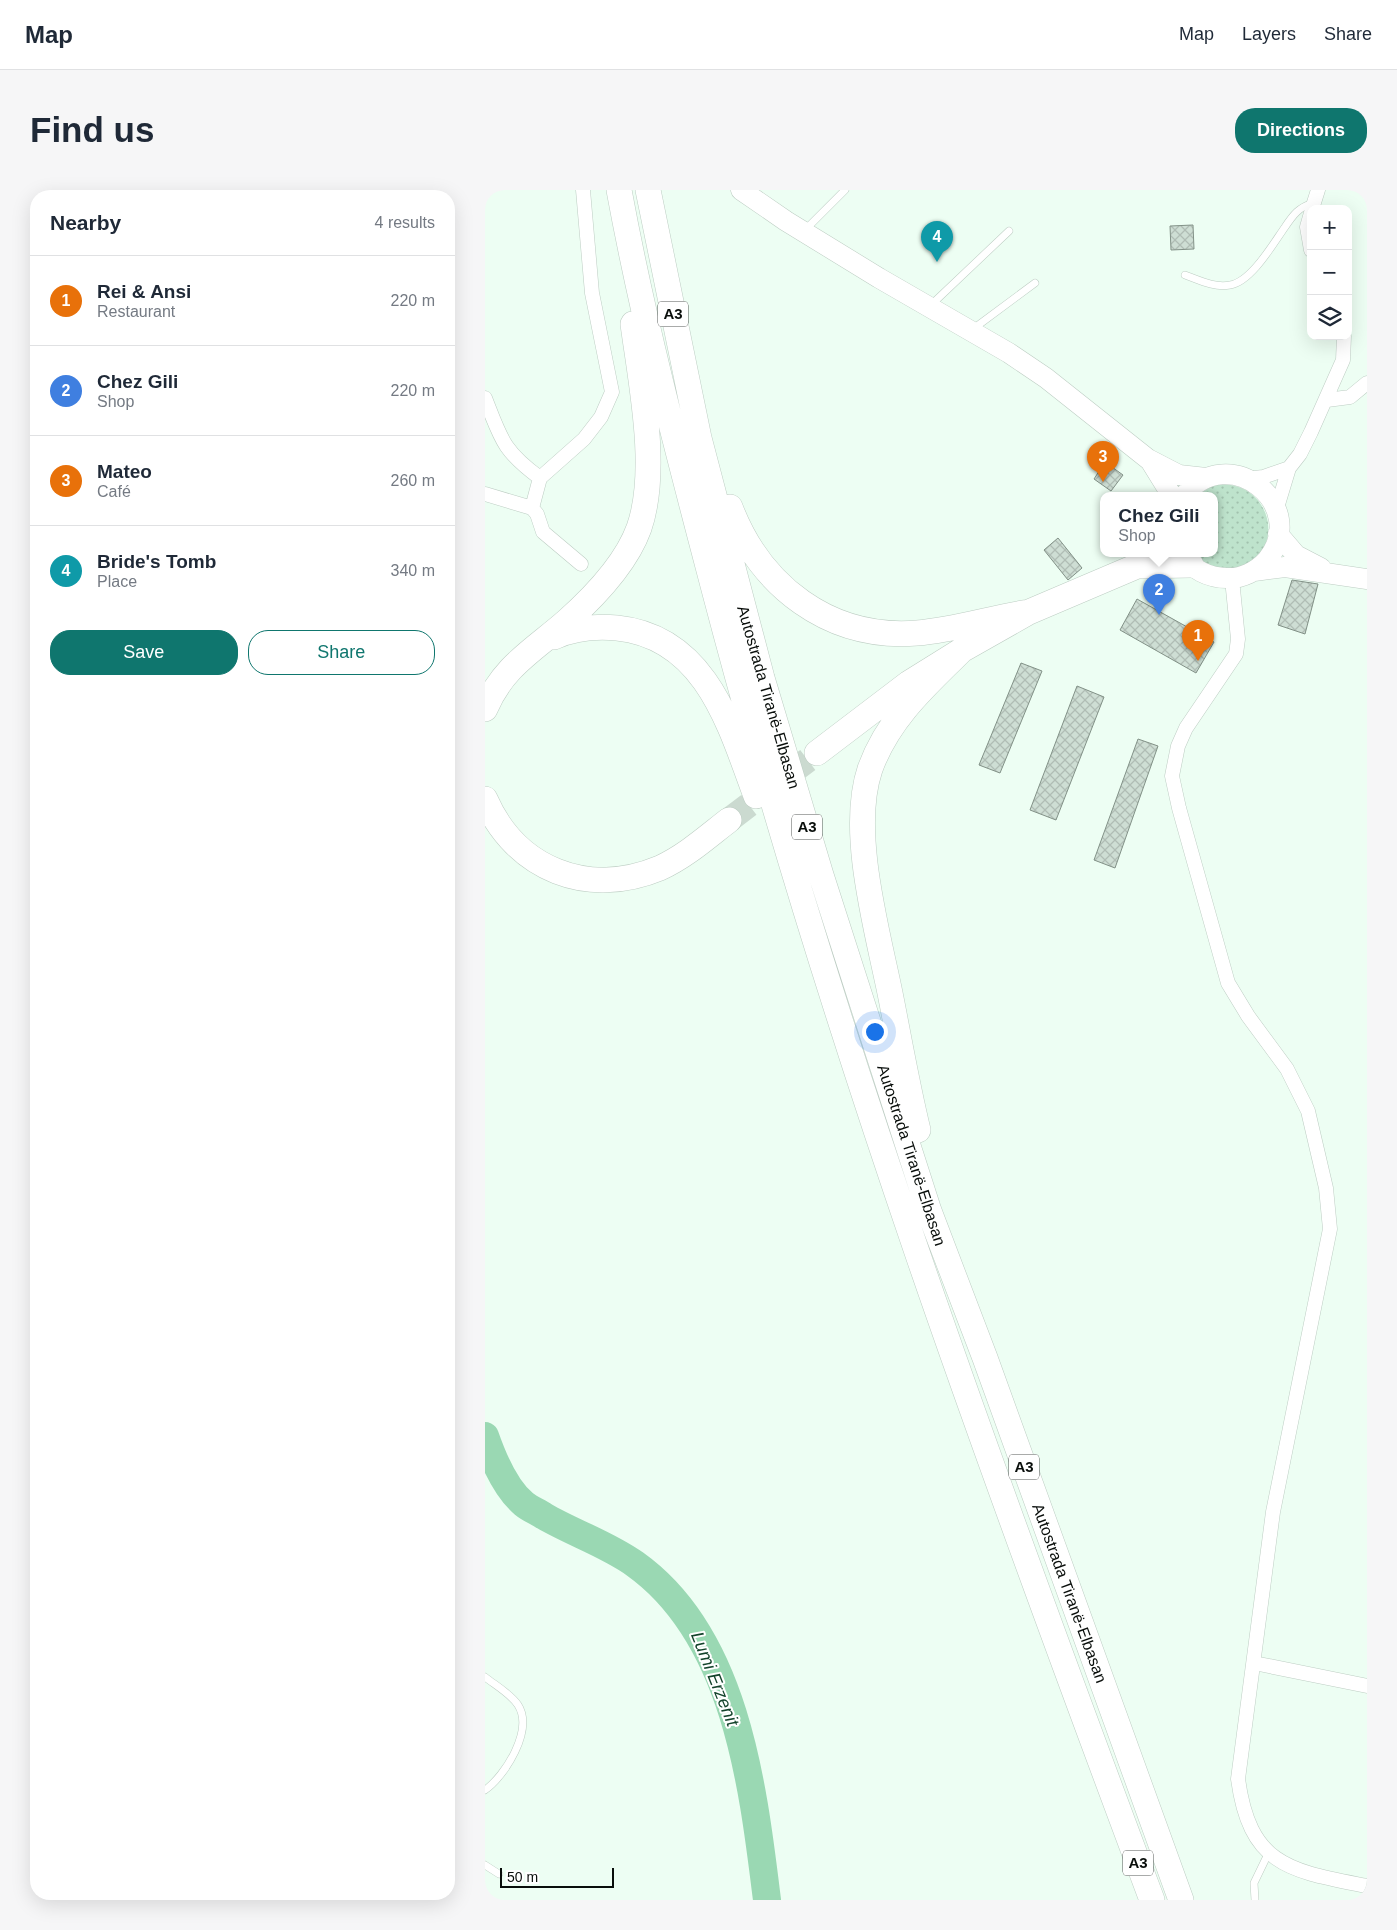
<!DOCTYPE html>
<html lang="en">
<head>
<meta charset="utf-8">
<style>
  body { margin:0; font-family:Helvetica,sans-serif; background:#f6f6f7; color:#1f2937 }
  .controls { position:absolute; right:15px; top:15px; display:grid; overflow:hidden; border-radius:10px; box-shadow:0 5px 20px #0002 }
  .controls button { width:45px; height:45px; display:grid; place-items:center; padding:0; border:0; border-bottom:1px solid #e0e1e3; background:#fff; color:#1f2937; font:25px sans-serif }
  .scale { position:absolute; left:15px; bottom:12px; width:114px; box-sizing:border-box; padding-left:5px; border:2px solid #090e0b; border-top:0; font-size:14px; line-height:18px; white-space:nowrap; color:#090e0b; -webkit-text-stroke:4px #fff; paint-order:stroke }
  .you { position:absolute; left:389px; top:841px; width:18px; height:18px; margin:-12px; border:4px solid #fff; border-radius:50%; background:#1a73e8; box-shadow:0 0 0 8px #1a73e833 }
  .badge { display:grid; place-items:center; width:32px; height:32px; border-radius:50%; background:#0f766e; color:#fff; font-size:16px; font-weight:700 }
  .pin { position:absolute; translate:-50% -41px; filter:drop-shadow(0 1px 2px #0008) }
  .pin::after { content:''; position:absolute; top:26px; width:18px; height:15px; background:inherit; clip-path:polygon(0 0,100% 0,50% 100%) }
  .popup { position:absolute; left:615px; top:302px; width:118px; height:65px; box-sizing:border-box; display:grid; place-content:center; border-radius:10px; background:#fff; filter:drop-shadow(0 1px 4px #0005); font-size:16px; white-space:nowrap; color:#747a83 }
  .popup b { font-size:19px; color:#1f2937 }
  .popup::after { content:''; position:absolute; left:50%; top:100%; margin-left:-10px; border:10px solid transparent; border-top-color:#fff }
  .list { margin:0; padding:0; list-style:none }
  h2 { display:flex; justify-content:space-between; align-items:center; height:65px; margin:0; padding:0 20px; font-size:21px }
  h2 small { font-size:16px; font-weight:400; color:#747a83 }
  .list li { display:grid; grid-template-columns:32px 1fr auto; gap:15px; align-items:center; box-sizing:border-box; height:90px; padding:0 20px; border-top:1px solid #e0e1e3 }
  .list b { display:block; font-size:19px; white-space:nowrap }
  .list p { margin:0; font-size:16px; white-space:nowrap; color:#747a83 }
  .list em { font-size:16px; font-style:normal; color:#747a83 }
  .actions { display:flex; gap:10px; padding:15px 20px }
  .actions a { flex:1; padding:11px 0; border:1px solid #0f766e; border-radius:20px; text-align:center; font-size:18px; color:#0f766e }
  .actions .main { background:#0f766e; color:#fff }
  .icon { flex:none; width:28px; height:28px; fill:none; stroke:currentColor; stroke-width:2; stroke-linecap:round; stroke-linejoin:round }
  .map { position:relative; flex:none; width:882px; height:1710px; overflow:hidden; border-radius:20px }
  header { display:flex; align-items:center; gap:30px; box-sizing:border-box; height:70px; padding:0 25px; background:#fff; border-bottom:1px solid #e0e1e3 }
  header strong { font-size:24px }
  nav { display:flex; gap:28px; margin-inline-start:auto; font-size:18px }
  .intro { display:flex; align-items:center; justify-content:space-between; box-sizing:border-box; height:120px; padding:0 30px }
  h1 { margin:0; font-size:35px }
  .button { padding:12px 22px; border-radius:20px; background:#0f766e; color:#fff; font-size:18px; font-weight:700 }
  main { display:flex; gap:30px; padding:0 30px }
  aside { flex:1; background:#fff; border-radius:20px; box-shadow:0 5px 20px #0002 }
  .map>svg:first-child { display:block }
</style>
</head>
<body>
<header>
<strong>Map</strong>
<nav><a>Map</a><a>Layers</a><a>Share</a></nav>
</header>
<div class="intro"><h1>Find us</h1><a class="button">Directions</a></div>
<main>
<aside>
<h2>Nearby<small>4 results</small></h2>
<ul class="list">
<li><span class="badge" style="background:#e8710a">1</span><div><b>Rei &amp; Ansi</b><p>Restaurant</p></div><em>220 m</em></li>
<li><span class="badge" style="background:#3f7fe0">2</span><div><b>Chez Gili</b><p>Shop</p></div><em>220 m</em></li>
<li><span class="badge" style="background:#e8710a">3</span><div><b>Mateo</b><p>Café</p></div><em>260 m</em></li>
<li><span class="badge" style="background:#0f9aa8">4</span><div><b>Bride's Tomb</b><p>Place</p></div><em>340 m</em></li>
</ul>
<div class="actions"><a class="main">Save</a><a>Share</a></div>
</aside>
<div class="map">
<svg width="882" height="1710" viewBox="0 0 882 1710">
  <defs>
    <pattern id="grass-dots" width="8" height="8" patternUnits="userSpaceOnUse" patternTransform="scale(1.25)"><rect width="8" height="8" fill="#bee3cc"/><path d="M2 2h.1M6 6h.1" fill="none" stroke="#a2c2ae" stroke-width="1.8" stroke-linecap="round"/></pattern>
    <pattern id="building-cross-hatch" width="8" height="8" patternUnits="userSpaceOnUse" patternTransform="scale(1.25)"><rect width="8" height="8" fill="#ceded4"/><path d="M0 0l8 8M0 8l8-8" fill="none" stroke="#b0bdb5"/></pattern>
  </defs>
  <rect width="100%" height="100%" fill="#edfef3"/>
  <path fill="url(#grass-dots)" d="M 737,294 C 794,296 800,373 746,378 C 731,379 719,374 708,364 L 729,364 L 729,306 L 712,306 L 727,296 Z"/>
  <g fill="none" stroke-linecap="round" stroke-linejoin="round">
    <path stroke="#9ad8b3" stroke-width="28" d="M 0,1246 C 8,1269 20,1298 39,1314 C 45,1319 53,1322 59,1326 C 88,1343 122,1354 150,1374 C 251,1446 268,1596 282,1710"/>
  </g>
  <path fill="url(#building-cross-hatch)" stroke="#829187" d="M 708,35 L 709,59 L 686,60 L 685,36 Z
    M 620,272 L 638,285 L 626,301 L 609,289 Z
    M 573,348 L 597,378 L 583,390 L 559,360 Z
    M 807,390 L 833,394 L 820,444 L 793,435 Z
    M 652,409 L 729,452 L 711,483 L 635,440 Z
    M 536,473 L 557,481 L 515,583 L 494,575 Z
    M 592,496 L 619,507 L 571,630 L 545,620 Z
    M 653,549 L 673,556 L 630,678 L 609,670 Z"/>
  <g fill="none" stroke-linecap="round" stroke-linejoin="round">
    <path stroke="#cbdad0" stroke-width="25" stroke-dasharray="25 12" stroke-linecap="butt" d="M 244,630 L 332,563"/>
    <defs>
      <path id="lane" d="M 320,40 L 360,0
        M 700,85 C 714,90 729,98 745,95 C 766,92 788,54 800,37 C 808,25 814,17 828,13
        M 446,115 L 524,41
        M 488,139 L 550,93
        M 0,1487 C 10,1495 26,1504 33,1515 C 49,1540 20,1586 0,1600
        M 0,1675 L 14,1684
        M 770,1710 L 769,1693 L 783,1664"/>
      <path id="street" d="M 827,19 L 833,0
        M 826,23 L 822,37 L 826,60
        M 0,208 C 16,249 18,261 55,288
        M 842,210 L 865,207 L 882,193
        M 762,289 L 778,287 L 804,278
        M 0,304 L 47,318
        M 791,321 L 804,278 L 815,264 L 826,242 L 858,170 L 859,146
        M 96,374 L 58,342 L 52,324 L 47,318 L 55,288 L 99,249 L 116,227 L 127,202 L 107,103 L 98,0
        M 747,389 L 753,449 L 751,464 L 701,538 L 693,556 L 687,586 L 694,618 L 743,793 L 763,826 L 802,879 L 823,921 L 841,998 L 845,1039 L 788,1322 L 753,1589 C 765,1677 806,1681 882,1696
        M 769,1473 L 882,1496"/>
      <path id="secondary" d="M 256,0 L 301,31 L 394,88 L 524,163 L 561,188 L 663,269 L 694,285 L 721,288
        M 666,272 L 687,306
        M 793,344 L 811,365 L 836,378
        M 697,364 C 707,380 724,388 742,388 C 757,389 772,381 782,370 C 826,316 744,249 699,306
        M 769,381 L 800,377 L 882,389"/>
      <path id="highway" d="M 134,0 C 159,136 195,270 230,403 C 347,848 506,1280 667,1710
        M 163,0 L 214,248 L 277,488 L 336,685 L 444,1021 L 500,1168 L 696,1710
        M 245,317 C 275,396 344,450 432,443 C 470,440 506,428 544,422
        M 652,376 L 706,375
        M 69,447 C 89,438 110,436 132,438 C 221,447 245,536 271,606
        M 0,519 C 18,476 49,460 82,431 C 110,406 141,374 154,338 C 174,281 156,194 148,134
        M 332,563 L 424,493 L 477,460 L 544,422 L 652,376 L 667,364
        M 0,609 C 31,680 103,708 175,678 C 201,666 222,647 244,630
        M 433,940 C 422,895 414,848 405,803 C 392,739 364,641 385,579 C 403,529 440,496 477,460"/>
    </defs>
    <use href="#lane" stroke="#bdcdc3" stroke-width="8"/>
    <use href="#street" stroke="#bdcdc3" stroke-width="15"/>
    <use href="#secondary" stroke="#bdcdc3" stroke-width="21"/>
    <use href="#highway" stroke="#bdcdc3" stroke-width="26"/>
    <use href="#lane" stroke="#fff" stroke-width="7"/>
    <use href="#street" stroke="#fff" stroke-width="14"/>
    <use href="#secondary" stroke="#fff" stroke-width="20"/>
    <use href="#highway" stroke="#fff" stroke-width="25"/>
  </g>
  <g text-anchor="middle" stroke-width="4" stroke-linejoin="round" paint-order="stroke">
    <g fill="#fff" stroke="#535654" stroke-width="1">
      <rect x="173" y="111.5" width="30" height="25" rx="4"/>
      <rect x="307" y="624.5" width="30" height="25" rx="4"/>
      <rect x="524" y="1264.5" width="30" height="25" rx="4"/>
      <rect x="638" y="1660.5" width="30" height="25" rx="4"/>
    </g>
    <g font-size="15" font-weight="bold" fill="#090e0b">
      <text x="188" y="129">A3</text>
      <text x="322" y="642">A3</text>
      <text x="539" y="1282">A3</text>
      <text x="653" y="1678">A3</text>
    </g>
    <g font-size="16" fill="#090e0b" stroke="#fff">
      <text transform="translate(284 507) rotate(74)" y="6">Autostrada Tiranë-Elbasan</text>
      <text transform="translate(427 965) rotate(72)" y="6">Autostrada Tiranë-Elbasan</text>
      <text transform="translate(585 1403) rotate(70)" y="6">Autostrada Tiranë-Elbasan</text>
    </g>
    <g font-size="18" font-style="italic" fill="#13432b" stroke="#fff">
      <text transform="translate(230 1489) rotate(68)" y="6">Lumi Erzenit</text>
    </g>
  </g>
</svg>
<div class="controls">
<button>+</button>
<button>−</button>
<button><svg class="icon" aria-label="layers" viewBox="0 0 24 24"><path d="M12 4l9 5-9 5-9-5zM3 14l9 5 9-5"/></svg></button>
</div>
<div class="scale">50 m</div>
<div class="you"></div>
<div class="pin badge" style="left:713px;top:471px;background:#e8710a">1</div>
<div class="pin badge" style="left:674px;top:425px;background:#3f7fe0">2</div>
<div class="popup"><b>Chez Gili</b>Shop</div>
<div class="pin badge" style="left:618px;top:292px;background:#e8710a">3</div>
<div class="pin badge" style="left:452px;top:72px;background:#0f9aa8">4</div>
</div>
</main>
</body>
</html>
